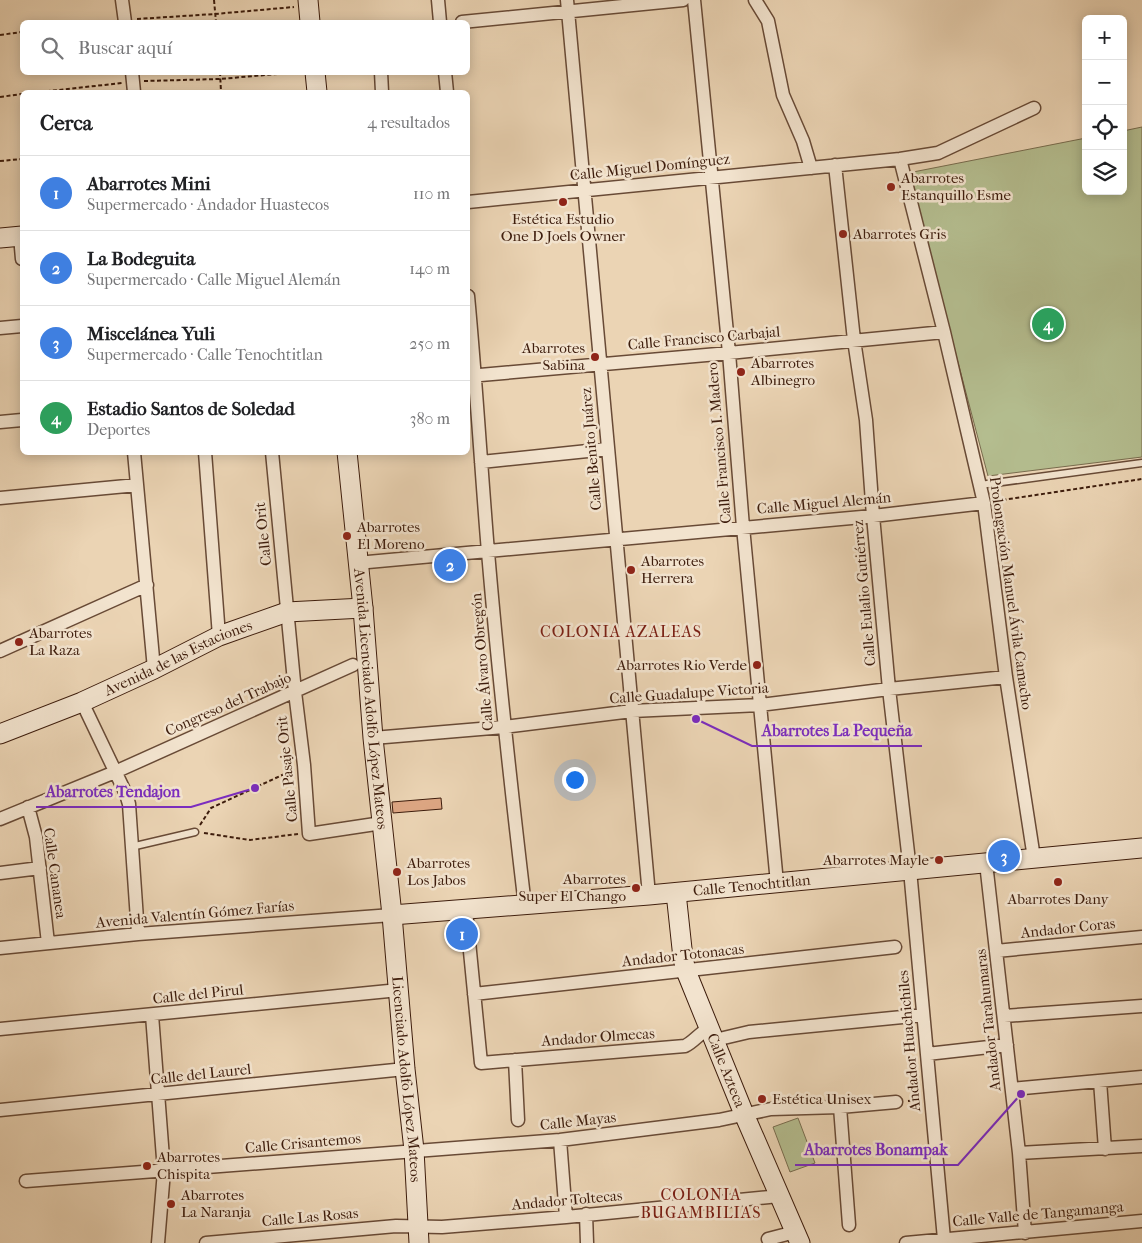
<!DOCTYPE html>
<html lang="es">
<head>
<meta charset="utf-8">
<style>
  body { margin:0; font-family:"IM FELL French Canon",serif; background:#f6f6f6; color:#202124 }
  .controls { position:absolute; right:15px; top:15px; display:grid; overflow:hidden; border-radius:8px; box-shadow:0 2px 12px #0003 }
  .controls button { width:45px; height:45px; display:grid; place-items:center; padding:0; border:0; border-bottom:1px solid #e0e0e0; background:#fff; color:#202124; font:25px sans-serif }
  .you { position:absolute; left:574px; top:779px; width:18px; height:18px; margin:-12px; border:4px solid #fff; border-radius:50%; background:#1a73e8; box-shadow:0 0 0 8px #1a73e833 }
  .badge { display:grid; place-items:center; width:32px; height:32px; border-radius:50%; background:#8f2418; color:#fff; font-size:16px; font-weight:700 }
  .pin { position:absolute; translate:-50% -50%; border:2px solid #fff; box-shadow:0 1px 5px #0006 }
  .list { margin:0; padding:0; list-style:none }
  h2 { display:flex; justify-content:space-between; align-items:center; height:65px; margin:0; padding:0 20px; font-size:21px }
  h2 small { font-size:16px; font-weight:400; color:#757577 }
  .list li { display:grid; grid-template-columns:32px 1fr auto; gap:15px; align-items:center; box-sizing:border-box; height:75px; padding:0 20px; border-top:1px solid #e0e0e0 }
  .list b { display:block; font-size:19px; white-space:nowrap }
  .list p { margin:0; font-size:16px; white-space:nowrap; color:#757577 }
  .list em { font-size:16px; font-style:normal; color:#757577 }
  .icon { flex:none; width:28px; height:28px; fill:none; stroke:currentColor; stroke-width:2; stroke-linecap:round; stroke-linejoin:round }
  .map { position:relative; flex:none; width:1142px; height:1243px; overflow:hidden }
  .search { position:absolute; background:#fff; box-shadow:0 2px 12px #0003; left:20px; top:20px; width:450px; height:55px; display:flex; align-items:center; gap:12px; box-sizing:border-box; padding:0 18px; border-radius:8px; color:#757577; font-size:19px }
  .panel { position:absolute; background:#fff; box-shadow:0 2px 12px #0003; left:20px; top:90px; width:450px; height:365px; border-radius:8px }
  .map>svg:first-child { display:block }
</style>
</head>
<body>
<div class="map">
<svg width="1142" height="1243" viewBox="0 0 1142 1243">
  <rect width="100%" height="100%" fill="#ebd4b4"/>
  <filter id="stains"><feTurbulence type="fractalNoise" baseFrequency=".004" numOctaves="4"/><feColorMatrix values="0 0 0 0 .2 0 0 0 0 .09 0 0 0 0 .02 0 0 0 .5 -.17"/></filter>
  <radialGradient id="worn" r=".72"><stop offset=".6" stop-color="#630" stop-opacity="0"/><stop offset="1" stop-color="#630" stop-opacity=".3"/></radialGradient>
  <path fill="#b4bd8f" stroke="#786c4e" d="M 1142,127 L 1142,457 L 988,476 L 908,173 L 1086,138 L 1086,191 L 1123,191 L 1123,131 Z
    M 798,1118 L 815,1163 L 790,1172 L 773,1127 Z"/>
  <path fill="#dda683" stroke="#3d1c0c" d="M 441,798 L 442,809 L 393,813 L 392,802 Z"/>
  <g fill="none" stroke-linecap="round" stroke-linejoin="round">
    <defs>
      <path id="lane" d="M 980,485 L 1142,463
        M 131,847 L 195,832"/>
      <path id="street" d="M 122,0 L 125,22
        M 438,0 L 440,22
        M 567,0 L 649,895
        M 694,0 L 729,353 L 743,527 L 777,883
        M 755,0 L 768,21 L 783,95 L 803,141 L 811,168
        M 462,22 L 683,0
        M 132,72 L 134,92
        M 381,72 L 382,92
        M 445,72 L 447,92
        M 900,159 L 944,332 L 984,503 L 1006,677 L 1034,858
        M 835,165 L 854,340 L 866,420 L 873,516 L 889,689 L 910,870 L 944,1239
        M 468,202 L 900,159 L 938,153 L 1034,108
        M 20,236 L 22,259
        M 468,296 C 476,381 481,467 488,552 C 498,670 511,788 525,906
        M 0,328 L 22,326
        M 469,376 L 729,353 L 944,332
        M 0,422 L 22,420
        M 134,452 L 154,669
        M 205,452 L 219,636
        M 272,452 L 295,692 L 304,765 L 309,834 L 382,823
        M 481,462 L 607,449
        M 0,498 L 137,485
        M 357,563 L 873,516 L 984,503
        M 0,651 L 147,585
        M 82,702 L 126,794 L 129,804 L 138,934
        M 373,738 L 504,727 L 632,711 L 760,705 L 889,689 L 1006,677
        M 28,807 L 36,837 L 48,943
        M 0,819 L 115,772 L 353,665
        M 986,863 L 1019,1153 L 1025,1233
        M 0,873 L 40,868
        M 466,911 L 481,1063 L 685,1046 C 695,1041 699,1033 710,1028
        M 0,948 L 138,934 L 392,915
        M 996,951 L 1142,937
        M 474,994 L 895,947
        M 152,1015 L 164,1171 L 158,1243
        M 1004,1016 L 1142,1006
        M 0,1029 L 399,990
        M 715,1040 L 749,1032 L 923,1015
        M 927,1054 L 1007,1045
        M 515,1060 L 518,1120
        M 1100,1081 L 1105,1149
        M 1012,1089 L 1142,1077
        M 840,1107 L 849,1225
        M 0,1110 L 405,1069
        M 560,1140 L 566,1217
        M 1019,1153 L 1142,1146
        M 26,1181 L 560,1140 L 719,1120 L 771,1109 L 840,1107 L 896,1102
        M 586,1214 L 587,1243
        M 206,1243 L 396,1226 L 442,1227 L 566,1217 L 779,1196
        M 770,1243 L 768,1239 L 795,1232
        M 906,1243 L 1142,1221"/>
      <g id="secondary">
        <path d="M 308,0 L 310,22"/>
        <path d="M 315,72 L 317,92"/>
        <path d="M 0,238 L 22,236"/>
        <path id="s1" d="M 347,452 L 363,608 L 373,738 L 392,915 L 405,1069 L 414,1150 L 419,1243"/>
        <path id="s2" d="M 0,734 L 82,702 L 154,669 L 219,636 L 287,612 L 363,608"/>
        <path id="s3" d="M 676,893 L 683,958 L 686,971 L 744,1114 L 800,1243"/>
        <path id="s4" d="M 392,915 L 649,895 L 1142,848"/>
      </g>
    </defs>
    <use href="#lane" stroke="#684a36" stroke-width="9"/>
    <use href="#street" stroke="#684a36" stroke-width="15"/>
    <use href="#secondary" stroke="#3d1c0c" stroke-width="21"/>
    <path stroke="#3d1c0c" stroke-width="2" stroke-dasharray="4 2.5" stroke-linecap="butt" d="M 214,0 L 216,22
      M 137,19 L 215,14 L 294,7
      M 102,22 L 112,21
      M 0,35 L 22,32
      M 220,72 L 221,92
      M 144,81 L 220,79 L 299,72
      M 40,92 L 122,83
      M 0,97 L 22,94
      M 0,161 L 22,159
      M 996,501 L 1142,479
      M 200,825 L 211,808 L 293,770
      M 204,833 L 250,840 L 298,834
      M 908,1101 L 918,1100"/>
    <use href="#lane" stroke="#f2e3ce" stroke-width="6"/>
    <use href="#street" stroke="#f2e3ce" stroke-width="12"/>
    <use href="#secondary" stroke="#f2e3ce" stroke-width="19"/>
  </g>
  <g fill="#8f2418" stroke="#f2e3ce" stroke-width="2">
    <circle cx="891" cy="187" r="5"/>
    <circle cx="563" cy="202" r="5"/>
    <circle cx="843" cy="234" r="5"/>
    <circle cx="595" cy="357" r="5"/>
    <circle cx="741" cy="372" r="5"/>
    <circle cx="347" cy="536" r="5"/>
    <circle cx="631" cy="570" r="5"/>
    <circle cx="19" cy="642" r="5"/>
    <circle cx="757" cy="665" r="5"/>
    <circle cx="939" cy="860" r="5"/>
    <circle cx="397" cy="872" r="5"/>
    <circle cx="1058" cy="882" r="5"/>
    <circle cx="636" cy="888" r="5"/>
    <circle cx="762" cy="1099" r="5"/>
    <circle cx="147" cy="1166" r="5"/>
    <circle cx="171" cy="1204" r="5"/>
  </g>
  <g text-anchor="middle" stroke-width="5" stroke-linejoin="round" paint-order="stroke">
    <g font-size="15" fill="#3d1c0c" stroke="#f2e3ce">
      <text transform="translate(650 167) rotate(-6)" y="5">Calle Miguel Domínguez</text>
      <text transform="translate(704 338) rotate(-5)" y="5">Calle Francisco Carbajal</text>
      <text transform="translate(719 443) rotate(-95)" y="5">Calle Francisco I. Madero</text>
      <text transform="translate(591 449) rotate(-95)" y="5">Calle Benito Juárez</text>
      <text transform="translate(824 503) rotate(-5)" y="5">Calle Miguel Alemán</text>
      <text transform="translate(263 534) rotate(-96)" y="5">Calle Orit</text>
      <text transform="translate(864 593) rotate(-95)" y="5">Calle Eulalio Gutiérrez</text>
      <text transform="translate(1011 593) rotate(82)" y="5">Prolongación Manuel Ávila Camacho</text>
      <text dy="5" stroke="none"><textPath href="#s2" startOffset="194">Avenida de las Estaciones</textPath></text>
      <text transform="translate(482 662) rotate(-95)" y="5">Calle Álvaro Obregón</text>
      <text transform="translate(689 693) rotate(-4)" y="5">Calle Guadalupe Victoria</text>
      <text dy="5" stroke="none"><textPath href="#s1" startOffset="248">Avenida Licenciado Adolfo López Mateos</textPath></text>
      <text transform="translate(228 704) rotate(-24)" y="5">Congreso del Trabajo</text>
      <text transform="translate(287 769) rotate(-96)" y="5">Calle Pasaje Orit</text>
      <text transform="translate(55 873) rotate(82)" y="5">Calle Cananea</text>
      <text dy="5" stroke="none"><textPath href="#s4" startOffset="361">Calle Tenochtitlan</textPath></text>
      <text transform="translate(195 914) rotate(-5)" y="5">Avenida Valentín Gómez Farías</text>
      <text transform="translate(1068 928) rotate(-6)" y="5">Andador Coras</text>
      <text transform="translate(683 955) rotate(-6)" y="5">Andador Totonacas</text>
      <text transform="translate(198 994) rotate(-6)" y="5">Calle del Pirul</text>
      <text transform="translate(988 1020) rotate(-96)" y="5">Andador Tarahumaras</text>
      <text transform="translate(598 1037) rotate(-4)" y="5">Andador Olmecas</text>
      <text transform="translate(909 1041) rotate(-95)" y="5">Andador Huachichiles</text>
      <text dy="5" stroke="none"><textPath href="#s3" startOffset="186">Calle Azteca</textPath></text>
      <text transform="translate(201 1074) rotate(-6)" y="5">Calle del Laurel</text>
      <text dy="5" stroke="none"><textPath href="#s1" startOffset="630">Licenciado Adolfo López Mateos</textPath></text>
      <text transform="translate(578 1121) rotate(-6)" y="5">Calle Mayas</text>
      <text transform="translate(303 1143) rotate(-5)" y="5">Calle Crisantemos</text>
      <text transform="translate(567 1200) rotate(-5)" y="5">Andador Toltecas</text>
      <text transform="translate(1038 1214) rotate(-5)" y="5">Calle Valle de Tangamanga</text>
      <text transform="translate(310 1217) rotate(-5)" y="5">Calle Las Rosas</text>
    </g>
    <g font-size="15" fill="#3d1c0c" stroke="#f2e3ce" text-anchor="start">
      <text x="901" y="183">Abarrotes<tspan x="901" dy="17">Estanquillo Esme</tspan></text>
      <text x="563" y="224" text-anchor="middle">Estética Estudio<tspan x="563" dy="17">One D Joels Owner</tspan></text>
      <text x="853" y="239">Abarrotes Gris</text>
      <text x="585" y="353" text-anchor="end">Abarrotes<tspan x="585" dy="17">Sabina</tspan></text>
      <text x="751" y="368">Abarrotes<tspan x="751" dy="17">Albinegro</tspan></text>
      <text x="357" y="532">Abarrotes<tspan x="357" dy="17">El Moreno</tspan></text>
      <text x="641" y="566">Abarrotes<tspan x="641" dy="17">Herrera</tspan></text>
      <text x="29" y="638">Abarrotes<tspan x="29" dy="17">La Raza</tspan></text>
      <text x="747" y="670" text-anchor="end">Abarrotes Rio Verde</text>
      <text x="929" y="865" text-anchor="end">Abarrotes Mayle</text>
      <text x="407" y="868">Abarrotes<tspan x="407" dy="17">Los Jabos</tspan></text>
      <text x="626" y="884" text-anchor="end">Abarrotes<tspan x="626" dy="17">Super El Chango</tspan></text>
      <text x="1058" y="904" text-anchor="middle">Abarrotes Dany</text>
      <text x="772" y="1104">Estética Unisex</text>
      <text x="157" y="1162">Abarrotes<tspan x="157" dy="17">Chispita</tspan></text>
      <text x="181" y="1200">Abarrotes<tspan x="181" dy="17">La Naranja</tspan></text>
    </g>
    <g font-size="16" letter-spacing="1" fill="#7a1f14" stroke="#f2e3ce">
      <text x="621" y="637">COLONIA AZALEAS</text>
      <text x="701" y="1200">COLONIA<tspan x="701" dy="18">BUGAMBILIAS</tspan></text>
    </g>
  </g>
  <path fill="none" stroke="#7b2cbf" stroke-width="2" d="M696 719L752 746H922M255 788L191 807H36M1021 1094L958 1165H795"/>
  <g fill="#7b2cbf" stroke="#f2e3ce" stroke-width="2">
    <circle cx="696" cy="719" r="5"/>
    <circle cx="255" cy="788" r="5"/>
    <circle cx="1021" cy="1094" r="5"/>
  </g>
  <g font-size="16" text-anchor="middle" font-weight="bold" fill="#7b2cbf" stroke="#f2e3ce" stroke-width="5" stroke-linejoin="round" paint-order="stroke">
    <text x="837" y="736">Abarrotes La Pequeña</text>
    <text x="113" y="797">Abarrotes Tendajon</text>
    <text x="876" y="1155">Abarrotes Bonampak</text>
  </g>
  <rect width="100%" height="100%" filter="url(#stains)"/>
  <rect width="100%" height="100%" fill="url(#worn)"/>
</svg>
<div class="controls">
<button>+</button>
<button>−</button>
<button><svg class="icon" aria-label="locate" viewBox="0 0 24 24"><circle cx="12" cy="12" r="6"/><path d="M12 2v4M12 18v4M2 12h4M18 12h4"/></svg></button>
<button><svg class="icon" aria-label="layers" viewBox="0 0 24 24"><path d="M12 4l9 5-9 5-9-5zM3 14l9 5 9-5"/></svg></button>
</div>
<div class="you"></div>
<div class="pin badge" style="left:462px;top:934px;background:#3f7fe0">1</div>
<div class="pin badge" style="left:450px;top:565px;background:#3f7fe0">2</div>
<div class="pin badge" style="left:1004px;top:856px;background:#3f7fe0">3</div>
<div class="pin badge" style="left:1048px;top:324px;background:#2e9e5b">4</div>
<div class="search"><svg class="icon" aria-label="search" viewBox="0 0 24 24"><circle cx="10" cy="10" r="6"/><path d="M15 15l6 6"/></svg>Buscar aquí</div>
<section class="panel">
<h2>Cerca<small>4 resultados</small></h2>
<ul class="list">
<li><span class="badge" style="background:#3f7fe0">1</span><div><b>Abarrotes Mini</b><p>Supermercado · Andador Huastecos</p></div><em>110 m</em></li>
<li><span class="badge" style="background:#3f7fe0">2</span><div><b>La Bodeguita</b><p>Supermercado · Calle Miguel Alemán</p></div><em>140 m</em></li>
<li><span class="badge" style="background:#3f7fe0">3</span><div><b>Miscelánea Yuli</b><p>Supermercado · Calle Tenochtitlan</p></div><em>250 m</em></li>
<li><span class="badge" style="background:#2e9e5b">4</span><div><b>Estadio Santos de Soledad</b><p>Deportes</p></div><em>380 m</em></li>
</ul>
</section>
</div>
</body>
</html>
